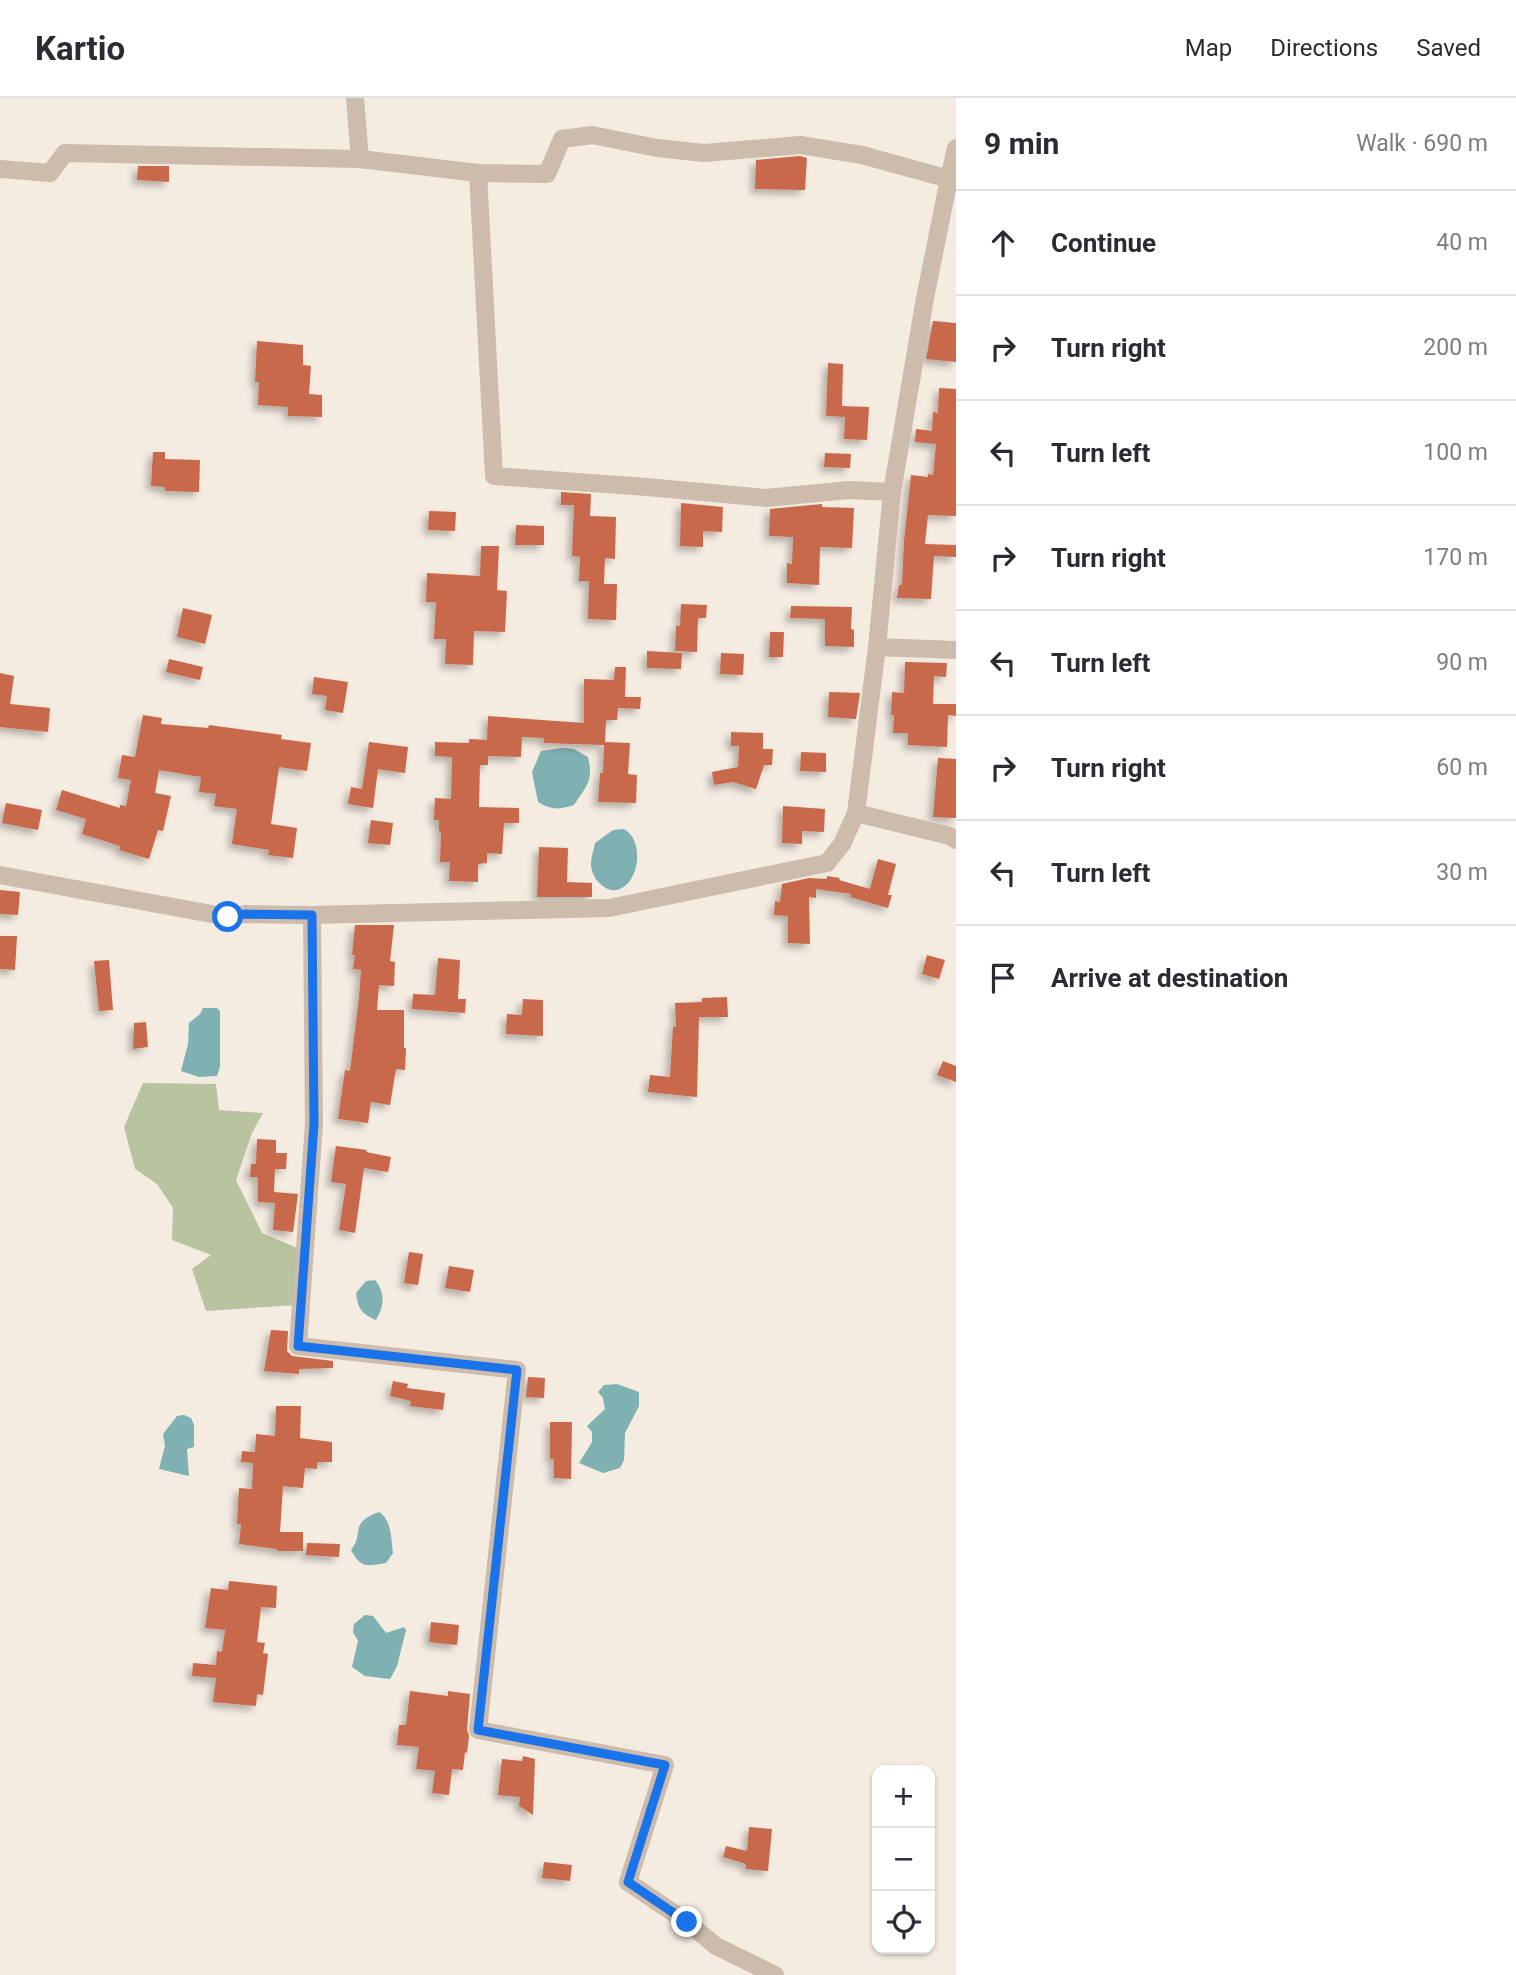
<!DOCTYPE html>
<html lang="en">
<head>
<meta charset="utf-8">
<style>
  body { margin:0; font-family:Roboto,sans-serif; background:#f2f2f3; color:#2b2b33 }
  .controls { position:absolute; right:21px; bottom:21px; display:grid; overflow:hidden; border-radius:14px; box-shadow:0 2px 5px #0004 }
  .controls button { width:63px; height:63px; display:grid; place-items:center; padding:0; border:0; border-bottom:2px solid #e1e1e2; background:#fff; color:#2b2b33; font:35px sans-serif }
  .stop { position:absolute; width:21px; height:21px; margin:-16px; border:5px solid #1a73e8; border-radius:50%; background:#fff }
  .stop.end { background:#1a73e8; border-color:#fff; box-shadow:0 2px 7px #0008 }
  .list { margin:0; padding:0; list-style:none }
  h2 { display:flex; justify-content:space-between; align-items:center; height:91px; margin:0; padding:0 28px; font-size:30px }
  h2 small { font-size:23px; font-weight:400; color:#7c7c81 }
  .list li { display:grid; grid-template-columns:46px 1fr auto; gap:21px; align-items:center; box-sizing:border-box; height:105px; padding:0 28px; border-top:2px solid #e1e1e2 }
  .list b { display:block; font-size:26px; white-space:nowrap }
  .list em { font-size:23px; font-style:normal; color:#7c7c81 }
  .icon { flex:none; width:38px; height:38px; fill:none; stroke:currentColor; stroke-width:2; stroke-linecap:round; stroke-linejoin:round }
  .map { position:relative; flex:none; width:956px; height:1877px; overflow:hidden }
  header { display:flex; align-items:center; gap:42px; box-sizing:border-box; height:98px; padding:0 35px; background:#fff; border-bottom:2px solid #e1e1e2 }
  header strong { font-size:33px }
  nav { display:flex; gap:38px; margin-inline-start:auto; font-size:24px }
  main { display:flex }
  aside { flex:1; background:#fff }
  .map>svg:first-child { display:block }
</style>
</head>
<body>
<header>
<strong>Kartio</strong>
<nav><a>Map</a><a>Directions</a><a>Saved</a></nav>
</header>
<main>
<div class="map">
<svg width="956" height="1877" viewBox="0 0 956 1877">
  <defs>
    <filter id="shadow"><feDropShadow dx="-4.5" dy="4.5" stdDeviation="3.5" flood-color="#0004"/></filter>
  </defs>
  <rect width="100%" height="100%" fill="#f4ebe1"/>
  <path fill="#b8c4a0" d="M 143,985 L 216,986 L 219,1012 L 263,1015 L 252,1035 L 236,1082 L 262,1135 L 302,1152 L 296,1207 L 206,1213 L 192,1171 L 211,1157 L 172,1142 L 173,1110 L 157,1086 L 135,1071 L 124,1029 Z"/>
  <path fill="#7fb0b2" d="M 562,650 L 574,651 L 588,659 C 594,683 586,688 574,707 C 558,712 552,712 538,704 L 532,674 L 541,653 Z
    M 624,731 C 644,742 640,783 620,791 C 606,797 591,780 591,766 C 591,759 594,751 595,745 L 613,732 Z
    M 203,910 L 217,910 L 220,913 L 220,969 L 217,978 L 199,979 L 181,973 L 188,946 L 189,925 L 200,916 Z
    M 375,1182 C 386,1196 384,1208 376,1222 C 362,1216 358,1211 356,1195 L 366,1183 Z
    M 617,1286 L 639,1294 L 639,1308 L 625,1335 L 624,1362 L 620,1370 L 603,1375 L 579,1365 L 592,1344 L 592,1334 L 587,1328 L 605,1311 L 603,1300 L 598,1294 L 604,1287 Z
    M 184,1317 L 191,1320 L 194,1327 L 194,1349 L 187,1351 L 189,1378 L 159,1371 L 165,1348 L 163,1336 L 177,1318 Z
    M 379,1414 C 392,1422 391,1441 393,1455 L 386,1465 C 367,1468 361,1471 351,1452 C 365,1435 348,1425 379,1414 Z
    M 365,1517 L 373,1518 L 386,1535 L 404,1529 L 406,1532 L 397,1568 L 390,1581 L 365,1578 L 352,1569 L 358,1543 L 353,1534 L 354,1526 Z"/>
  <path fill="#c8694b" filter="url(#shadow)" d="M 800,58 L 807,60 L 805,92 L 755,91 L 756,62 Z
    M 138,68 L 169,68 L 169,84 L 137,82 Z
    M 933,223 L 956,225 L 956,264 L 926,261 Z
    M 257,243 L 303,247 L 303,267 L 311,268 L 309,296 L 322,297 L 322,319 L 288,318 L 288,309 L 258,307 L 259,284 L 255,284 Z
    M 828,265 L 843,266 L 842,308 L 869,309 L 867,342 L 844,341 L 845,319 L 826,318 Z
    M 939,290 L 956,291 L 956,418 L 928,417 L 925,446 L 956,447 L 956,459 L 934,458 L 931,501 L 897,500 L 899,487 L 902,487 L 904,443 L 911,377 L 928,379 L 928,376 L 933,377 L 936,346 L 915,344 L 916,331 L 932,333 L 933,314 L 938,315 Z
    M 153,354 L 165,354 L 165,361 L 200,362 L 199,394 L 165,393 L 165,389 L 151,388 Z
    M 825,355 L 851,356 L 850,370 L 824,369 Z
    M 561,394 L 591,396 L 590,418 L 616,419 L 615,461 L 605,460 L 604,486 L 617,486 L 616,522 L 588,521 L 589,483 L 579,483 L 580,459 L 572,458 L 574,407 L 561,407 Z
    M 681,405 L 723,409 L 722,434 L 703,433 L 703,449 L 680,448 Z
    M 822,406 L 822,409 L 854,410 L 852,450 L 820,449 L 819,487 L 787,485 L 787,465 L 792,466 L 793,439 L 769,438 L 770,411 Z
    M 429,413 L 456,414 L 455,433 L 428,432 Z
    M 516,427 L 544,428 L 544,447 L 515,447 Z
    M 481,448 L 499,448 L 497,492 L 507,493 L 505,534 L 474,533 L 473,567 L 445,566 L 446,541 L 434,541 L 436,504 L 426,504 L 427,475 L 480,478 Z
    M 681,506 L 707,507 L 706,520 L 698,520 L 697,554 L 675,553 L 676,528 L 680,528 Z
    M 791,508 L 852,509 L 851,531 L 854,532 L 854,549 L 825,548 L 825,521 L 790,520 Z
    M 183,510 L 212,517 L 205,546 L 177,539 Z
    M 770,534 L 784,534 L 783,559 L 769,559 Z
    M 647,553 L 682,555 L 681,571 L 647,570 Z
    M 721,555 L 744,556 L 743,577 L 720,576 Z
    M 169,561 L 203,569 L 200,582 L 166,574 Z
    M 905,564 L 947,565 L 946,579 L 934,578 L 933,606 L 956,606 L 956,618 L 948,617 L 947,649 L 908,647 L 908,635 L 893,635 L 894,617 L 891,617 L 892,594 L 904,595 Z
    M 615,569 L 626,569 L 625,599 L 641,599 L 640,611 L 618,610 L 617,622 L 606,622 L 605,644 L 630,645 L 628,676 L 637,677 L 636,705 L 598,704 L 600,675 L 603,675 L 604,647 L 544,645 L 544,640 L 522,639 L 521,659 L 488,658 L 488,667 L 480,667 L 479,709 L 519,710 L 519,725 L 504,725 L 502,756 L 487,755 L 487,765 L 478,766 L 478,784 L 449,783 L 450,764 L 440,764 L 441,734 L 439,733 L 439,722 L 434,722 L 435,700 L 451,701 L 452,659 L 435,658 L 435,644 L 469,645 L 469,641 L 487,642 L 488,618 L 584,625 L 584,581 L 614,582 Z
    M 0,575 L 14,578 L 10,606 L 50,610 L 48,634 L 0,629 Z
    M 314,579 L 348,584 L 343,615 L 325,612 L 327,598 L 312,596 Z
    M 829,594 L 860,595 L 856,621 L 828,619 Z
    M 143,617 L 162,620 L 161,626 L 208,630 L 209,627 L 282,637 L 281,641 L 311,645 L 307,673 L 279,669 L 271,726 L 297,730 L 293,760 L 268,757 L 269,752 L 232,746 L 237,711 L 214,708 L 216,696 L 199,694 L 201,679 L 159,672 L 155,695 L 171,698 L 163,733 L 158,732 L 149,761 L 119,752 L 120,748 L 82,736 L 86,721 L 56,712 L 62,692 L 120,710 L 120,707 L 126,708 L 131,682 L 118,680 L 122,657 L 135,659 Z
    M 731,634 L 763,635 L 763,651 L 773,651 L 772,667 L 764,667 L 756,691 L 733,684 L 714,687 L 712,674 L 738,669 L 739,648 L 731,648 Z
    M 369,644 L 408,649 L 405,675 L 378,671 L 373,710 L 348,706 L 351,689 L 362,691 Z
    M 801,654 L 826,655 L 826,674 L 800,673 Z
    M 938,660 L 956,661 L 956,720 L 933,719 Z
    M 6,705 L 42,712 L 38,732 L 2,725 Z
    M 783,708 L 825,711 L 824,734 L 802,733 L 802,746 L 782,745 Z
    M 371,722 L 393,725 L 390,747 L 368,745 Z
    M 539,749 L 568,750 L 567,784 L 592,785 L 592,799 L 537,799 Z
    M 878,761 L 896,766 L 888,797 L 892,797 L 888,810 L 850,799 L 851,796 L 816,791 L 816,800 L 809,799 L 810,846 L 788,845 L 788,818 L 774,817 L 775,803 L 780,804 L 782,786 L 809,780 L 827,781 L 827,778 L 840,780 L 839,782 L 870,791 Z
    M 0,792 L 20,794 L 18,817 L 0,816 Z
    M 355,827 L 394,827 L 390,863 L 395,864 L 394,888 L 379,887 L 377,912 L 404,912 L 404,950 L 406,950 L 405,972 L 396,971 L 390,1007 L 371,1004 L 368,1025 L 338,1021 L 345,972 L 350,973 L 359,900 L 361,872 L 353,871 L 355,857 L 352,857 Z
    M 0,838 L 17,838 L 15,872 L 0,871 Z
    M 927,857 L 945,862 L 939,881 L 922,876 Z
    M 438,860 L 460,862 L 458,901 L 466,901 L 465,915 L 412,911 L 413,896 L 435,897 Z
    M 109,862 L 113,912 L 99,913 L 94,863 Z
    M 727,899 L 728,919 L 699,919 L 697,999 L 648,994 L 650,977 L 670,979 L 673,929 L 676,929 L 675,905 L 702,904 L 702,900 Z
    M 523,901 L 543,902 L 543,938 L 506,936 L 507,916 L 522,917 Z
    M 146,924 L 148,949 L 133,951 L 134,925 Z
    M 943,963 L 956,968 L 956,984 L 937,977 Z
    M 257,1041 L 276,1042 L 276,1055 L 287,1055 L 286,1071 L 275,1071 L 274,1094 L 298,1096 L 293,1134 L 273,1132 L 275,1105 L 258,1104 L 258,1079 L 250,1079 L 251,1066 L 256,1066 Z
    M 336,1048 L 367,1052 L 366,1054 L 391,1059 L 388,1074 L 364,1070 L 355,1135 L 339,1132 L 346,1086 L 331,1084 Z
    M 409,1154 L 423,1156 L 418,1187 L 404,1185 Z
    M 449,1168 L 474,1172 L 470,1194 L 445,1190 Z
    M 271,1232 L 288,1233 L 287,1253 L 292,1258 L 333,1263 L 333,1270 L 299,1271 L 299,1276 L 264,1273 Z
    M 528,1279 L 545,1280 L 544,1300 L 526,1299 Z
    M 393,1283 L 408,1286 L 407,1290 L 445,1295 L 443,1312 L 410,1308 L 411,1303 L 390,1298 Z
    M 276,1308 L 301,1308 L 300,1340 L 332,1344 L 332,1364 L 317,1364 L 317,1371 L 305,1370 L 303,1390 L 283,1388 L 280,1434 L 303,1434 L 303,1453 L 277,1453 L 277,1451 L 239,1446 L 241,1426 L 237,1426 L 239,1390 L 252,1391 L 253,1365 L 241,1364 L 242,1353 L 255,1354 L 256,1336 L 275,1338 Z
    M 550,1324 L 572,1324 L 571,1381 L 554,1380 L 554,1361 L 550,1361 Z
    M 307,1445 L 340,1446 L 339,1459 L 306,1457 Z
    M 229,1483 L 277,1488 L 276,1510 L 261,1509 L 257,1544 L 265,1545 L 263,1555 L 268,1556 L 263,1597 L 257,1596 L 256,1608 L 213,1604 L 216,1580 L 192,1578 L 193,1565 L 216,1567 L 217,1553 L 222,1554 L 225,1532 L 205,1530 L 211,1490 L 228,1492 Z
    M 431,1524 L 459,1527 L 457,1547 L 429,1544 Z
    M 410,1593 L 448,1598 L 448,1593 L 470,1596 L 467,1631 L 469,1638 L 467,1655 L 465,1654 L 463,1672 L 452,1671 L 449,1697 L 432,1695 L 435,1673 L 416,1671 L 419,1649 L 397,1647 L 399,1627 L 406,1627 Z
    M 523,1658 L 535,1661 L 533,1717 L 519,1708 L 520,1699 L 498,1697 L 502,1661 L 522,1663 Z
    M 749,1729 L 772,1731 L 768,1773 L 746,1771 L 746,1766 L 723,1759 L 726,1748 L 747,1753 Z
    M 544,1764 L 572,1767 L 570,1783 L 542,1780 Z"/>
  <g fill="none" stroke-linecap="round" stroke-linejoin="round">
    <path stroke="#cdbbac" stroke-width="18" d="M 355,0 L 360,61 L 478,75 L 494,378 L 647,389 L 766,400 L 849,392 L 892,394
      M 0,71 L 50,75 L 65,55 L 360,61
      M 478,75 L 547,76 L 562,41 L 592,37 L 657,50 L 704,55 L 800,47 L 862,57 L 949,81 L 956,50
      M 877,549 L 956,552
      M 856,715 L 950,738 L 956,742
      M 0,777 L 228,819 L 245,816 L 312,817 L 609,810 L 827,765 L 842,746 L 856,715 L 877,549 L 892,394 L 925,200 L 949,81 L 956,83
      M 312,817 L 314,1026 L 298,1248 L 517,1272 L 478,1632 L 665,1667 L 628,1784 L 687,1824 L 716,1848 L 775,1877"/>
  </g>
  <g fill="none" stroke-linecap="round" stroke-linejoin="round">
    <path stroke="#1a73e8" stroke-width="9" d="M 228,819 L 245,816 L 312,817 L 314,1026 L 298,1248 L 517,1272 L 478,1632 L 665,1667 L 628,1784 L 687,1824"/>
  </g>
</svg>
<div class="controls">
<button>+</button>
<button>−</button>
<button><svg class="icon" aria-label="locate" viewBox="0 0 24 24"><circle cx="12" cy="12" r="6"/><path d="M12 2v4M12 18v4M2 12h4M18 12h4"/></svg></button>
</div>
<div class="stop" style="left:228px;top:819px"></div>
<div class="stop end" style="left:687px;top:1824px"></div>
</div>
<aside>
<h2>9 min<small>Walk · 690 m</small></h2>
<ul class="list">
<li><svg class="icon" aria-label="ahead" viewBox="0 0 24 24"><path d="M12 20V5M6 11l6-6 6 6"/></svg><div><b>Continue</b></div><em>40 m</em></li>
<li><svg class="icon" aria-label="right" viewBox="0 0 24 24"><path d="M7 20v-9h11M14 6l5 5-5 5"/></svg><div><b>Turn right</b></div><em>200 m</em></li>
<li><svg class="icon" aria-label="left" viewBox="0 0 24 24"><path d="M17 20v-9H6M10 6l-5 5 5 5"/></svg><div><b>Turn left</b></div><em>100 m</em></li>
<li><svg class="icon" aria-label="right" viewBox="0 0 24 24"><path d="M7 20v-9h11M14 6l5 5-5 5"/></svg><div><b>Turn right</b></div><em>170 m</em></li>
<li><svg class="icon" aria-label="left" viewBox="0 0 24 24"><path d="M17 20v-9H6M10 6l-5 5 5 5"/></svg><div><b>Turn left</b></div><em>90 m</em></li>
<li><svg class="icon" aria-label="right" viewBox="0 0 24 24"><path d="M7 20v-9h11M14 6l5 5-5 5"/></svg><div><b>Turn right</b></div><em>60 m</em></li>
<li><svg class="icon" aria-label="left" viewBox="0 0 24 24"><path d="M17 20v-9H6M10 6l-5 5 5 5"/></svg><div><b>Turn left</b></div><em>30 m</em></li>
<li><svg class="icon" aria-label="arrive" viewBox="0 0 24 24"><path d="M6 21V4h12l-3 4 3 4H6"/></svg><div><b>Arrive at destination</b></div></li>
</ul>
</aside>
</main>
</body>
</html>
